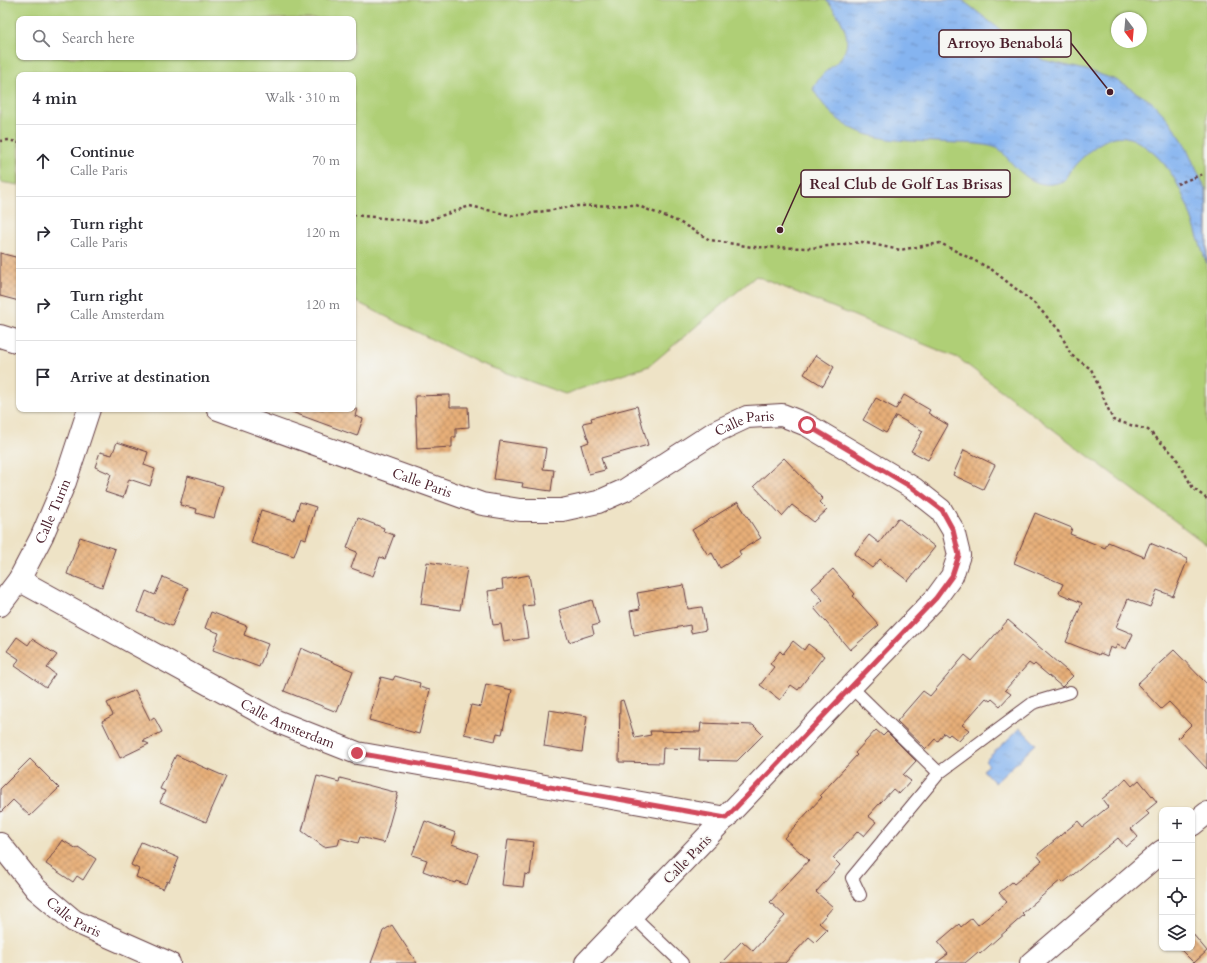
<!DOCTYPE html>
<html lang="en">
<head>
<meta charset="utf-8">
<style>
  body { margin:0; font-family:Cardo,serif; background:#f7f7f7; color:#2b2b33 }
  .controls { position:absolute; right:12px; bottom:12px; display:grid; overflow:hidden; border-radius:8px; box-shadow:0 1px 3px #0004 }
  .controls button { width:36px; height:36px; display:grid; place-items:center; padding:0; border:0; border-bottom:1px solid #e1e1e2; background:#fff; color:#2b2b33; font:20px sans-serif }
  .compass { position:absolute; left:1111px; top:12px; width:36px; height:36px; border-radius:50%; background:#fff; box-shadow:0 1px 3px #0004; rotate:164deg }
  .stop { position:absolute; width:12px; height:12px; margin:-9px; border:3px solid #d1495b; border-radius:50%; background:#fff }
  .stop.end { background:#d1495b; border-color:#fff; box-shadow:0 1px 4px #0008 }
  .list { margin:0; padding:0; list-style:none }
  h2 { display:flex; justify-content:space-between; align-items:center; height:52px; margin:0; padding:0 16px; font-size:17px }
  h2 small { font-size:13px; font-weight:400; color:#7c7c81 }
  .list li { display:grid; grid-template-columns:26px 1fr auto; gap:12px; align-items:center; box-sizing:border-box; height:72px; padding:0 16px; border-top:1px solid #e1e1e2 }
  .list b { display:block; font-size:15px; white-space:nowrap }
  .list p { margin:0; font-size:13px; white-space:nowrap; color:#7c7c81 }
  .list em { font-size:13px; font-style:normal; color:#7c7c81 }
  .icon { flex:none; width:22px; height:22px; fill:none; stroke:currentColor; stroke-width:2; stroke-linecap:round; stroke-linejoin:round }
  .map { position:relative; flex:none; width:1207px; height:963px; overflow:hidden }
  .search { position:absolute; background:#fff; box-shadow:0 1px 3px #0004; left:16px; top:16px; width:340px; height:44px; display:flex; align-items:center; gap:10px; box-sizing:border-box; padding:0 14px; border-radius:8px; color:#7c7c81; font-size:15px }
  .panel { position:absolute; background:#fff; box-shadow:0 1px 3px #0004; left:16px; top:72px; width:340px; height:340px; border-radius:8px }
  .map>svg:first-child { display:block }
</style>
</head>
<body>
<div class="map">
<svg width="1207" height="963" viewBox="0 0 1207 963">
  <defs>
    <pattern id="water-ripples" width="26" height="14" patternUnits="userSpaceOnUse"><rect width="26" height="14" fill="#85b4f0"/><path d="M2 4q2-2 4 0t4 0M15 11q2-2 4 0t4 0" fill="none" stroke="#6f92c3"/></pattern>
    <pattern id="building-cross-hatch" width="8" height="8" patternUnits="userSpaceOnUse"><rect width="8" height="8" fill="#e7af78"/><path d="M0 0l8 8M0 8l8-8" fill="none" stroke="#bd8e63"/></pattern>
  </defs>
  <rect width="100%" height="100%" fill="#f6f6f2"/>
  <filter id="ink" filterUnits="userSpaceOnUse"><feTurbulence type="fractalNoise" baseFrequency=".025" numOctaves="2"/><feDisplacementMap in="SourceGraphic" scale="8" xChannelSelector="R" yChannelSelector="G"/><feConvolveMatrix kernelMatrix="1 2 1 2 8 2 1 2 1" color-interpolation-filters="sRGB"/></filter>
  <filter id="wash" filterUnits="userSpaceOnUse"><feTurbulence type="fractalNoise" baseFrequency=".012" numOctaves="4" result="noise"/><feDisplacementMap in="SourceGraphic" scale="16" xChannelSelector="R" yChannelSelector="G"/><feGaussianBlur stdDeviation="0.9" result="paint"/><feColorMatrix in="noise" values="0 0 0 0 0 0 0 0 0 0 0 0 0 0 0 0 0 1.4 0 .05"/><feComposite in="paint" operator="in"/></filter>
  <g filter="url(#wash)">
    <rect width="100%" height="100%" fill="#eee3c6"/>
    <path fill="#afcf76" stroke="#7c7750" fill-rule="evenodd" d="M 0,0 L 1207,0 L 1207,545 L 958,358 L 756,276 L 649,366 L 565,394 L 479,363 L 353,300 L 353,75 L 19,75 L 19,185 L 0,182 ZM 1117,18 L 1141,18 L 1141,42 L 1117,42 ZM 19,19 L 353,19 L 353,57 L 19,57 Z"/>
    <path fill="url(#water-ripples)" stroke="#686a8e" d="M 826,0 L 962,0 L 1025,49 L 1043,60 L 1090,71 L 1116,80 L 1152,102 L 1168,119 L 1183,141 L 1206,190 L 1207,264 C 1191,222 1184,172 1143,145 C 1126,133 1113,134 1096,146 C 1089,151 1082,158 1076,164 C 1071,169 1068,178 1063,181 C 1060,182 1055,184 1051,184 C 1032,186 1019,171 1007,158 C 1005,155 1002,151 999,149 C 989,144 968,143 957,143 C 898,139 847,148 813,89 C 822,72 824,74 837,62 C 858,42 841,18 826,0 Z
      M 1020,728 L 1036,744 L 995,783 L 983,770 L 989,765 L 985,761 Z"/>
    <g id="blocks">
      <path fill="url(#building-cross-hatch)" d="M 0,253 L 19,258 L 19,301 L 0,296 Z
        M 816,355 L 834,367 L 823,386 L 804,374 Z
        M 450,395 L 450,407 L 468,407 L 469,427 L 456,428 L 456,437 L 452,437 L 452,447 L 417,449 L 415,396 Z
        M 904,395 L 930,410 L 928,413 L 948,425 L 928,460 L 911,451 L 923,431 L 896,416 L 886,433 L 863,420 L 876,398 L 896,409 Z
        M 637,406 L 648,445 L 601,458 L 605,470 L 589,474 L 581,445 L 589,442 L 583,423 L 592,421 L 591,418 Z
        M 289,409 L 357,409 L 355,416 L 363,419 L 357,436 L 289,411 Z
        M 500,441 L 546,448 L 543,469 L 554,470 L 551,491 L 522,487 L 523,483 L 494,479 Z
        M 117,442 L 148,452 L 144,465 L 155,469 L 150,486 L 129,479 L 123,498 L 105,492 L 111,474 L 95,467 L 100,452 L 112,455 Z
        M 964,450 L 995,465 L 983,489 L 953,475 Z
        M 784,458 L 823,499 L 819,502 L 827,510 L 814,522 L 792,505 L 782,516 L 754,486 Z
        M 188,476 L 223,486 L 214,518 L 196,513 L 197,509 L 180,505 Z
        M 300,502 L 316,507 L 306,539 L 301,537 L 294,556 L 251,543 L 261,510 L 294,520 Z
        M 738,502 L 761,538 L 739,551 L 741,555 L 720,568 L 712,553 L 708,555 L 692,530 Z
        M 1035,513 L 1072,528 L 1070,534 L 1105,548 L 1108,542 L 1144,557 L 1150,543 L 1188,559 L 1173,596 L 1157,590 L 1150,607 L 1128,599 L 1116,627 L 1133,634 L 1126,649 L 1117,645 L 1115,649 L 1110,647 L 1107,656 L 1100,653 L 1099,655 L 1066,642 L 1082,603 L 1059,593 L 1063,584 L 1014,563 Z
        M 358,518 L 384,528 L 383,531 L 394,535 L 385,559 L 380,557 L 373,576 L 351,568 L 357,552 L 347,548 Z
        M 898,518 L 935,547 L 908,581 L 880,559 L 872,568 L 854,554 L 869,535 L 879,543 Z
        M 80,537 L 115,549 L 102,587 L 67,574 Z
        M 427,562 L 467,568 L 460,610 L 421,604 Z
        M 833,569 L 855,594 L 853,596 L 879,625 L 850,650 L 814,608 L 823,600 L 812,588 Z
        M 529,575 L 534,605 L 523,606 L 528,638 L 504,642 L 501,624 L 493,625 L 488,591 L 503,589 L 502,580 Z
        M 163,577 L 188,588 L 172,626 L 138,612 L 146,591 L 155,595 Z
        M 684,585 L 688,609 L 702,607 L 706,630 L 691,633 L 690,625 L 634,635 L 630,611 L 640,609 L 637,593 Z
        M 592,600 L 599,624 L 592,626 L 594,634 L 569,642 L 559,610 Z
        M 211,612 L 247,626 L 244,635 L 268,644 L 259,667 L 213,650 L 219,633 L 205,628 Z
        M 1008,620 L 1073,676 L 1062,687 L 1035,664 L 1033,666 L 1029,663 L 1005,690 L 1011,694 L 1000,706 L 992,699 L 990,701 L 986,698 L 962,725 L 969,730 L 959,741 L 950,734 L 948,736 L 944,733 L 938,741 L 935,739 L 926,749 L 897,721 L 923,691 L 930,696 L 965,655 L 972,661 Z
        M 17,637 L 28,645 L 32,639 L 57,655 L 47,668 L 55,674 L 46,687 L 15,666 L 19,659 L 7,651 Z
        M 793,641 L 804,650 L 808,644 L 824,656 L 798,690 L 791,685 L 780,700 L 760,685 L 774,667 L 770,664 L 780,651 L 783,654 Z
        M 301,648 L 353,671 L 337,712 L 284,691 Z
        M 1174,650 L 1207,684 L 1207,769 L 1178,738 L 1191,725 L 1169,702 L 1161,709 L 1137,684 Z
        M 395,676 L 420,683 L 419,687 L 430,690 L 419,734 L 369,720 L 381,677 L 393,680 Z
        M 486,684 L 512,690 L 502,734 L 497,733 L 495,741 L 464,734 L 471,705 L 481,707 Z
        M 135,690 L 150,720 L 154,717 L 162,732 L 143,741 L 149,744 L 120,758 L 102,721 L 113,715 L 107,703 Z
        M 623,700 L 635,738 L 651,735 L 650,731 L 700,732 L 701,723 L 753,725 L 763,735 L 737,761 L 699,760 L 700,749 L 663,748 L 662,763 L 619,762 L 620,701 Z
        M 549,710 L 587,716 L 582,752 L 544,746 Z
        M 876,730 L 883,736 L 887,732 L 916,761 L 903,775 L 911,781 L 899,794 L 893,789 L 868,816 L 876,822 L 864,836 L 858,831 L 833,858 L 840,865 L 816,892 L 833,907 L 819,923 L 827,930 L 815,942 L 809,937 L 785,963 L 721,963 L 742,941 L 753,951 L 785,916 L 770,902 L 809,860 L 784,838 L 822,797 L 820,795 L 857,755 L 855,753 Z
        M 176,755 L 226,777 L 206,822 L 160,802 L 165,791 L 160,789 Z
        M 30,759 L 59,788 L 30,816 L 13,800 L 0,813 L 0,789 Z
        M 317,776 L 339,782 L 340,778 L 398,793 L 384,843 L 360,837 L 358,843 L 340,838 L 338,845 L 324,847 L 302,831 Z
        M 1126,779 L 1132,786 L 1139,780 L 1157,802 L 1146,811 L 1149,814 L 1131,829 L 1138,837 L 1126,847 L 1118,838 L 1063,883 L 1061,880 L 1022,913 L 1024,915 L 980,954 L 978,952 L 965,963 L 936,963 L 948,954 L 938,942 L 959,924 L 961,927 L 972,918 L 978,925 L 1007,902 L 999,893 L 1012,882 L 1014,884 L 1042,861 L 1037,855 L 1078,821 L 1083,827 L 1108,807 L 1102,799 Z
        M 425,821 L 456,833 L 452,844 L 478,854 L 467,885 L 456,881 L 455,883 L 423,871 L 427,860 L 412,855 Z
        M 508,839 L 534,842 L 530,875 L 525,874 L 523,887 L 502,885 Z
        M 62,840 L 77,849 L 78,847 L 96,859 L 83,880 L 77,876 L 73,882 L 46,864 Z
        M 141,842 L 179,858 L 169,882 L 167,881 L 163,889 L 136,877 L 139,869 L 131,865 Z
        M 392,925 L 417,963 L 371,963 L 383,931 Z
        M 1192,933 L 1207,951 L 1194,963 L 1179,948 L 1192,948 Z"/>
    </g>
  </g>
  <g filter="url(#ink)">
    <use href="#blocks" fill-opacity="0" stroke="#633c42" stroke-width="1"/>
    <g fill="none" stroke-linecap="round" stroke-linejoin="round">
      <defs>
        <path id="service" d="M 851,687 L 939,773
          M 860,895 L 852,878 L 939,773 L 1033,703 L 1070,692
          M 632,915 L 682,963"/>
        <g id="minor">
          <path d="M 0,336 L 19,342"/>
          <path id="s1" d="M 218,409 L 482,504 L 520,510 L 562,510 L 598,502 L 625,490 L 715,432 L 747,417 L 782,415 L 807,425 L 913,488 L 941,510 L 953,530 L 959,555 L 952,576 L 936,598 L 586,963"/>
          <path id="s2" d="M 19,580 L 276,721 L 357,753 L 726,818"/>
          <path id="s3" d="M 0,605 L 19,580 L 42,536 L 65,482 L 89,409"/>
          <path d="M 1192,825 L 1207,813"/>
          <path id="s4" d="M 0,844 L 36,889 L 74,921 L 169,963"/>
          <path d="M 1031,963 L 1162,851"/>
        </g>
      </defs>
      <use href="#service" stroke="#633c42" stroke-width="14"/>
      <use href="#minor" stroke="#633c42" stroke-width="24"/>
      <path stroke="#633c42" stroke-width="2.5" stroke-dasharray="3 3" stroke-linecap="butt" d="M 0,141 L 9,140 L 19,143
        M 1177,184 L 1203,174
        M 353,215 L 423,222 L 470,206 L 514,216 L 577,206 L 636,205 L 679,222 L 710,240 L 752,247 L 811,248 L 862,242 L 900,250 L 940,243 L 991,269 L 1035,304 L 1059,330 L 1071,355 L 1091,369 L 1113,420 L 1148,430 L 1175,456 L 1193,488 L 1207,499"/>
      <use href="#service" stroke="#fff" stroke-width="12"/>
      <use href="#minor" stroke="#fff" stroke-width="22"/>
    </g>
  </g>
  <g fill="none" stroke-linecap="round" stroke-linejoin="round" filter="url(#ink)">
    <path stroke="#d1495b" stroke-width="5" d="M 357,753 L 726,818 L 936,598 L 952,576 L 959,555 L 953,530 L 942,510 L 913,488 L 807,425"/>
  </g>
  <g text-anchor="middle" stroke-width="3" stroke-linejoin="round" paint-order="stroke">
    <g font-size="14" fill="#4a1f2b" stroke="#f6f6f2">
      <text dy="5" stroke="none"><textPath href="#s1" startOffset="566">Calle Paris</textPath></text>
      <text dy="5" stroke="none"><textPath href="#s1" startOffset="217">Calle Paris</textPath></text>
      <text dy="5" stroke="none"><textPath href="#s3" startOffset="108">Calle Turin</textPath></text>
      <text dy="5" stroke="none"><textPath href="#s2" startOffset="305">Calle Amsterdam</textPath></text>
      <text transform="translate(687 859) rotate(-46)" y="5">Calle Paris</text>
      <text dy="5" stroke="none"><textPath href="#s4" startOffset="105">Calle Paris</textPath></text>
    </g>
  </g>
  <path fill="none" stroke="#4a1f2b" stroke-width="1.5" d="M1110 92L1071 43M780 230L801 183"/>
  <g fill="#4a1f2b" stroke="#f6f6f2" stroke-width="1.5">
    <circle cx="1110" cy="92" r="4"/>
    <circle cx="780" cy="230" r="4"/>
  </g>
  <g fill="#f6f6f2" stroke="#4a1f2b" stroke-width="1.5">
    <rect x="939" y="30" width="132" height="27" rx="4"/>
    <rect x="801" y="170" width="209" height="27" rx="4"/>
  </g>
  <g font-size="15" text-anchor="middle" font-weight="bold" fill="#4a1f2b">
    <text x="1005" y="48">Arroyo Benabolá</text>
    <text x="906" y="189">Real Club de Golf Las Brisas</text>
  </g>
</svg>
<div class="controls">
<button>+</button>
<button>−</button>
<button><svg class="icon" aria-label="locate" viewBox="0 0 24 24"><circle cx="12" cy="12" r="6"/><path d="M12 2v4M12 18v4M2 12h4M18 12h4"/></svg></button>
<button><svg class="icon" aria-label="layers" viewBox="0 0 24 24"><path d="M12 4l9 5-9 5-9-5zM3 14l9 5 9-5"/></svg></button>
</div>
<svg class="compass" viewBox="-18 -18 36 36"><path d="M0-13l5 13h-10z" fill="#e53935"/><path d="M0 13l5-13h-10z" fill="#7c7c81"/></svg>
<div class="stop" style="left:807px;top:425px"></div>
<div class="stop end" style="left:357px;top:753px"></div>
<div class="search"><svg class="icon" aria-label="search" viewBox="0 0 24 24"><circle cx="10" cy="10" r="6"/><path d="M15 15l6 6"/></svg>Search here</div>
<section class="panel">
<h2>4 min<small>Walk · 310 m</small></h2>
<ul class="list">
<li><svg class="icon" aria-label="ahead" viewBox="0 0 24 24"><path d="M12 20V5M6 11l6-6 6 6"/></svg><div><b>Continue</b><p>Calle Paris</p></div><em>70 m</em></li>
<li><svg class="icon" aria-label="right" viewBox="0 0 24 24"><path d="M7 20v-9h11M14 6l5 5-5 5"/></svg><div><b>Turn right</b><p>Calle Paris</p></div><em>120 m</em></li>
<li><svg class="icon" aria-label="right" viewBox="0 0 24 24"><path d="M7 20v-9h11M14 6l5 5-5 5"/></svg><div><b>Turn right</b><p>Calle Amsterdam</p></div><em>120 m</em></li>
<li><svg class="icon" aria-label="arrive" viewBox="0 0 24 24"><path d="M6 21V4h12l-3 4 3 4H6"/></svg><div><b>Arrive at destination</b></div></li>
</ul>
</section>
</div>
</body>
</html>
